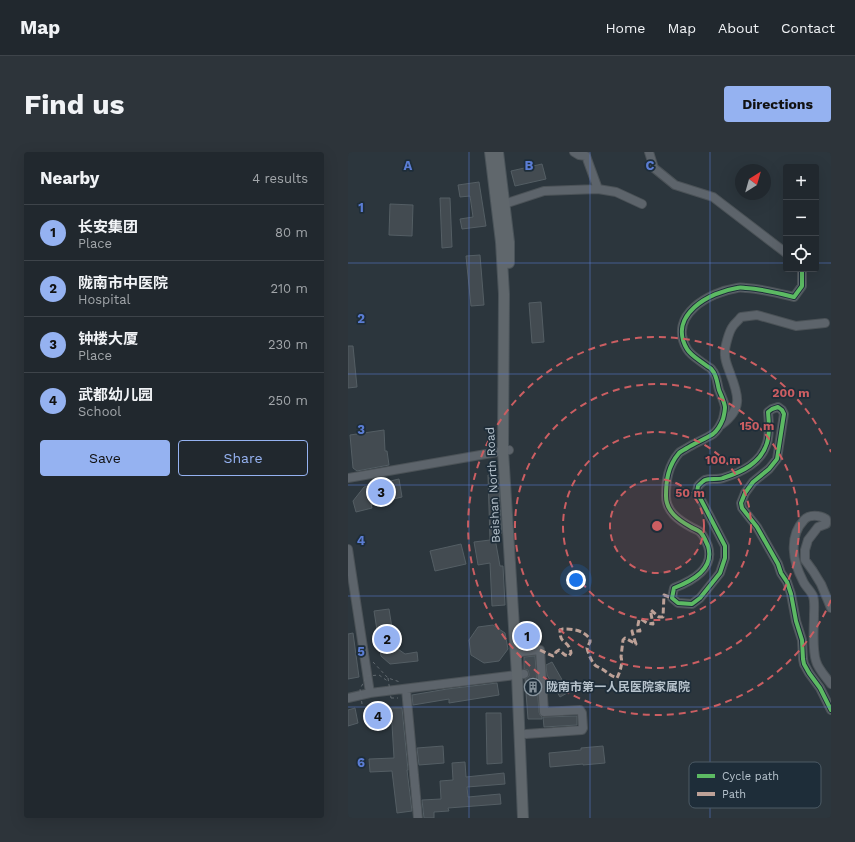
<!DOCTYPE html>
<html lang="en">
<head>
<meta charset="utf-8">
<style>
  body { margin:0; font-family:"Work Sans","Noto Sans SC",sans-serif; background:#2d343a; color:#f1f3f6 }
  .controls { position:absolute; right:12px; top:12px; display:grid; overflow:hidden; border-radius:4px; box-shadow:0 4px 16px #0002 }
  .controls button { width:36px; height:36px; display:grid; place-items:center; padding:0; border:0; border-bottom:1px solid #3e444a; background:#21282e; color:#f1f3f6; font:20px sans-serif }
  .compass { position:absolute; left:387px; top:12px; width:36px; height:36px; border-radius:50%; background:#21282e; box-shadow:0 4px 16px #0002; rotate:37deg }
  .you { position:absolute; left:228px; top:428px; width:14px; height:14px; margin:-10px; border:3px solid #fff; border-radius:50%; background:#1a73e8; box-shadow:0 0 0 6px #1a73e833 }
  .badge { display:grid; place-items:center; width:26px; height:26px; border-radius:50%; background:#95b2f1; color:#111; font-size:13px; font-weight:700 }
  .pin { position:absolute; translate:-50% -50%; border:2px solid #fff; box-shadow:0 1px 4px #0006 }
  .list { margin:0; padding:0; list-style:none }
  h2 { display:flex; justify-content:space-between; align-items:center; height:52px; margin:0; padding:0 16px; font-size:17px }
  h2 small { font-size:13px; font-weight:400; color:#a2a6aa }
  .list li { display:grid; grid-template-columns:26px 1fr auto; gap:12px; align-items:center; box-sizing:border-box; height:56px; padding:0 16px; border-top:1px solid #3e444a }
  .list b { display:block; font-size:15px; white-space:nowrap }
  .list p { margin:0; font-size:13px; white-space:nowrap; color:#a2a6aa }
  .list em { font-size:13px; font-style:normal; color:#a2a6aa }
  .actions { display:flex; gap:8px; padding:12px 16px }
  .actions a { flex:1; padding:9px 0; border:1px solid #95b2f1; border-radius:4px; text-align:center; font-size:14px; color:#95b2f1 }
  .actions .main { background:#95b2f1; color:#111 }
  .icon { flex:none; width:22px; height:22px; fill:none; stroke:currentColor; stroke-width:2; stroke-linecap:round; stroke-linejoin:round }
  .map { position:relative; flex:none; width:483px; height:666px; overflow:hidden; border-radius:4px }
  header { display:flex; align-items:center; gap:24px; box-sizing:border-box; height:56px; padding:0 20px; background:#21282e; border-bottom:1px solid #3e444a }
  header strong { font-size:19px }
  nav { display:flex; gap:22px; margin-inline-start:auto; font-size:14px }
  .intro { display:flex; align-items:center; justify-content:space-between; box-sizing:border-box; height:96px; padding:0 24px }
  h1 { margin:0; font-size:28px }
  .button { padding:10px 18px; border-radius:4px; background:#95b2f1; color:#111; font-size:14px; font-weight:700 }
  main { display:flex; gap:24px; padding:0 24px }
  aside { flex:1; background:#21282e; border-radius:4px; box-shadow:0 4px 16px #0002 }
  .map>svg:first-child { display:block }
</style>
</head>
<body>
<header>
<strong>Map</strong>
<nav><a>Home</a><a>Map</a><a>About</a><a>Contact</a></nav>
</header>
<div class="intro"><h1>Find us</h1><a class="button">Directions</a></div>
<main>
<aside>
<h2>Nearby<small>4 results</small></h2>
<ul class="list">
<li><span class="badge">1</span><div><b>长安集团</b><p>Place</p></div><em>80 m</em></li>
<li><span class="badge">2</span><div><b>陇南市中医院</b><p>Hospital</p></div><em>210 m</em></li>
<li><span class="badge">3</span><div><b>钟楼大厦</b><p>Place</p></div><em>230 m</em></li>
<li><span class="badge">4</span><div><b>武都幼儿园</b><p>School</p></div><em>250 m</em></li>
</ul>
<div class="actions"><a class="main">Save</a><a>Share</a></div>
</aside>
<div class="map">
<svg width="483" height="666" viewBox="0 0 483 666">
  <rect width="100%" height="100%" fill="#2c363d"/>
  <path fill="#434b51" stroke="#545e64" d="M 194,12 L 198,27 L 167,34 L 163,19 Z
    M 131,30 L 138,74 L 114,77 L 112,67 L 125,65 L 122,44 L 112,45 L 110,33 Z
    M 92,46 L 102,46 L 104,95 L 94,96 Z
    M 42,52 L 65,53 L 64,84 L 41,83 Z
    M 132,103 L 136,153 L 123,154 L 118,104 Z
    M 193,150 L 196,190 L 184,191 L 181,151 Z
    M 0,194 L 5,194 L 9,235 L 0,236 Z
    M 36,278 L 37,299 L 39,299 L 41,313 L 9,319 L 5,316 L 2,283 Z
    M 140,323 L 150,323 L 154,381 L 146,381 L 152,414 L 155,414 L 157,453 L 144,454 L 142,411 L 130,413 L 126,390 L 142,388 Z
    M 51,327 L 54,345 L 23,352 L 24,356 L 8,360 L 5,349 L 16,335 Z
    M 113,392 L 118,412 L 87,419 L 82,399 Z
    M 41,457 L 44,476 L 47,476 L 50,497 L 57,502 L 69,500 L 70,509 L 42,512 L 33,504 L 26,459 Z
    M 145,473 L 157,481 L 160,497 L 151,509 L 136,511 L 123,503 L 121,488 L 130,475 Z
    M 183,473 L 184,493 L 175,494 L 174,474 Z
    M 5,481 L 11,525 L 0,527 L 0,482 Z
    M 187,504 L 191,560 L 192,563 L 194,565 L 194,567 L 180,567 L 177,527 L 181,524 L 181,522 L 180,518 L 176,517 L 176,505 Z
    M 204,510 L 221,540 L 212,545 L 199,523 L 198,513 Z
    M 149,531 L 151,543 L 101,551 L 101,547 L 65,553 L 64,543 L 99,537 Z
    M 7,556 L 10,571 L 0,574 L 0,558 Z
    M 43,556 L 54,556 L 60,618 L 59,618 L 64,659 L 49,661 L 44,619 L 22,620 L 21,607 L 46,606 Z
    M 138,561 L 153,561 L 154,611 L 139,612 Z
    M 229,564 L 229,573 L 196,575 L 195,565 Z
    M 95,594 L 96,611 L 71,613 L 69,596 Z
    M 255,594 L 257,611 L 235,613 L 235,612 L 202,615 L 201,601 L 233,598 L 233,596 Z
    M 117,610 L 118,625 L 156,621 L 157,632 L 119,635 L 120,645 L 152,642 L 153,652 L 100,656 L 101,659 L 86,660 L 86,666 L 76,666 L 74,648 L 93,647 L 92,629 L 105,628 L 104,611 Z"/>
  <g fill="none" stroke-linecap="round" stroke-linejoin="round">
    <defs>
      <path id="minor" d="M 226,0 L 231,3 L 238,4 L 250,37
        M 301,0 L 306,16 L 327,33 L 365,45 L 438,101
        M 156,52 L 196,39 L 250,37 L 268,40 L 294,52
        M 454,117 L 454,134 L 446,145 C 430,141 415,137 398,136 C 396,136 392,135 389,136 C 362,140 319,163 339,197 C 343,204 353,209 359,214 C 361,215 363,216 364,218 C 369,223 369,231 371,238 C 373,243 376,249 377,255 C 377,259 376,263 375,267 C 373,272 370,278 365,282 C 357,287 347,291 339,296 C 336,298 333,299 331,301 C 320,314 318,328 318,344 C 318,359 330,368 343,375 C 346,377 351,378 353,381 C 356,384 358,390 360,394 C 367,417 344,429 326,436 L 324,446 L 330,451 L 344,452 L 352,446 L 372,421 L 377,406 L 377,394 L 349,340 L 350,334 C 352,332 355,329 357,328 C 362,326 370,328 375,326 C 394,320 413,311 419,291 C 422,281 421,270 420,260 L 424,257 L 430,255 L 434,258 L 436,262 L 429,307 L 421,317 L 405,330 L 397,341 L 393,351 L 394,356 L 409,375 L 430,412 L 433,421 L 439,430 L 443,442 L 448,469 L 454,488 L 455,507 L 456,512 L 461,521 L 472,536 L 483,558
        M 373,273 C 395,257 391,244 382,221 C 380,215 377,209 377,203 C 376,197 381,179 385,174 C 387,171 391,168 393,165 L 409,163 L 448,174 L 477,171
        M 0,326 L 161,298
        M 0,397 L 22,541
        M 483,456 L 473,432 L 465,419 L 457,408 L 457,398 L 460,388 L 470,375 L 478,372 L 478,367 C 472,363 461,362 456,368 C 440,385 445,410 455,429 C 457,434 463,439 465,444 C 467,450 466,457 466,463 C 466,475 464,497 468,509 C 470,517 478,525 483,532
        M 174,500 L 192,498 L 196,560 L 232,558 L 234,561 L 235,576 L 234,578 L 178,582
        M 58,537 L 70,666
        M 0,546 L 22,541 L 176,522"/>
      <path id="major" d="M 142,0 L 153,90 L 156,142 L 155,299 L 169,523 L 175,666
        M 150,0 L 161,90 L 161,111"/>
    </defs>
    <use href="#minor" stroke="#4b5257" stroke-width="10"/>
    <use href="#major" stroke="#4a5359" stroke-width="12"/>
    <path stroke="#60686e" stroke-width="1" stroke-dasharray="3 3" stroke-linecap="butt" d="M 25,510 L 40,526 L 52,530
      M 43,546 L 50,546"/>
    <use href="#minor" stroke="#5d646b" stroke-width="8"/>
    <use href="#major" stroke="#60676c" stroke-width="10"/>
    <path stroke="#60686e" stroke-width="1" stroke-dasharray="3 3" stroke-linecap="butt" d="M 40,526 L 43,546
      M 14,552 L 12,537 L 19,524 L 31,523 L 41,530"/>
    <path stroke="#bda197" stroke-width="3" stroke-dasharray="6 3" stroke-linecap="butt" d="M 192,498 L 205,504 L 207,503 L 208,500 L 211,498 L 217,503 L 221,504 L 223,501 C 223,499 222,497 221,495 C 216,487 212,491 212,478 L 215,477 C 226,477 235,478 242,487 L 242,490 L 239,496 C 240,501 244,511 248,514 C 250,515 252,516 254,517 C 259,520 263,524 269,526 C 272,520 275,511 273,505 L 275,488 L 277,486 L 288,492 L 285,483 L 284,479 L 292,479 L 290,473 L 291,468 L 293,467 L 299,471 L 305,472 L 303,462 L 303,458 L 311,465 L 315,465 L 316,443 L 324,446"/>
    <defs>
      <path id="cycleway" d="M 454,117 L 454,134 L 446,145 C 430,141 415,137 398,136 C 396,136 392,135 389,136 C 362,140 319,163 339,197 C 343,204 353,209 359,214 C 361,215 363,216 364,218 C 369,223 369,231 371,238 C 373,243 376,249 377,255 C 377,259 376,263 375,267 C 373,272 370,278 365,282 C 357,287 347,291 339,296 C 336,298 333,299 331,301 C 320,314 318,328 318,344 C 318,359 330,368 343,375 C 346,377 351,378 353,381 C 356,384 358,390 360,394 C 367,417 344,429 326,436 L 324,446 L 330,451 L 344,452 L 352,446 L 372,421 L 377,406 L 377,394 L 349,340 L 350,334 C 352,332 355,329 357,328 C 362,326 370,328 375,326 C 394,320 413,311 419,291 C 422,281 421,270 420,260 L 424,257 L 430,255 L 434,258 L 436,262 L 429,307 L 421,317 L 405,330 L 397,341 L 393,351 L 394,356 L 409,375 L 430,412 L 433,421 L 439,430 L 443,442 L 448,469 L 454,488 L 455,507 L 456,512 L 461,521 L 472,536 L 483,558"/>
    </defs>
    <use href="#cycleway" stroke="#1e2d39" stroke-width="6"/>
    <use href="#cycleway" stroke="#5cba63" stroke-width="4"/>
  </g>
  <path fill="none" stroke="#5b7dd4" stroke-width="1" stroke-opacity="0.55" d="M 121,0 L 121,666M 242,0 L 242,666M 362,0 L 362,666M 0,111 L 438,111M 468,111 L 483,111M 0,222 L 483,222M 0,333 L 483,333M 0,444 L 483,444M 0,555 L 483,555"/>
  <circle cx="309" cy="374" r="47" fill="#cb5e62" fill-opacity=".12"/>
  <g fill="none" stroke="#cb5e62" stroke-width="2" stroke-dasharray="7 5">
    <circle cx="309" cy="374" r="47"/>
    <circle cx="309" cy="374" r="94"/>
    <circle cx="309" cy="374" r="142"/>
    <path d="M483 448A189 189 0 1 1 483 300"/>
  </g>
  <defs>
    <symbol id="building-ring" viewBox="-11 -11 22 22"><circle r="9.5" fill="#1e2d39" stroke="#86929b" stroke-width="1.5"/><path d="M-4-6H4V6H1V3H-1V6H-4ZM-2.5-4.3h1.7v1.8h-1.7ZM.8-4.3h1.7v1.8H.8ZM-2.5-1h1.7V.8h-1.7ZM.8-1h1.7V.8H.8Z" fill="#86929b"/></symbol>
  </defs>
  <g fill-rule="evenodd">
    <use href="#building-ring" x="175" y="525" width="20" height="20"/>
  </g>
  <g text-anchor="middle" stroke-width="3.5" stroke-linejoin="round" paint-order="stroke">
    <g font-size="12" fill="#b7c3cd" stroke="#1e2d39">
      <text transform="translate(145 333) rotate(-93)" y="4">Beishan North Road</text>
    </g>
    <g font-size="12" font-weight="bold" fill="#b7c3cd" stroke="#1e2d39" text-anchor="start">
      <text x="198" y="539">陇南市第一人民医院家属院</text>
    </g>
  </g>
  <rect x="341" y="610" width="132" height="46" rx="6" fill="#1e2d39" stroke="#4c5a65" stroke-width="1"/>
  <rect x="349" y="622" width="18" height="4" fill="#5cba63"/>
  <rect x="349" y="640" width="18" height="4" fill="#bda197"/>
  <g font-size="11" fill="#b7c3cd">
    <text x="374" y="628">Cycle path</text>
    <text x="374" y="646">Path</text>
  </g>
  <g font-size="13" text-anchor="middle" font-weight="bold" fill="#5b7dd4" stroke="#1e2d39" stroke-width="3.5" stroke-linejoin="round" paint-order="stroke">
    <text x="60" y="18">A</text>
    <text x="181" y="18">B</text>
    <text x="302" y="18">C</text>
    <text x="13" y="60">1</text>
    <text x="13" y="171">2</text>
    <text x="13" y="282">3</text>
    <text x="13" y="393">4</text>
    <text x="13" y="504">5</text>
    <text x="13" y="615">6</text>
  </g>
  <circle cx="309" cy="374" r="6" fill="#cb5e62" stroke="#1e2d39" stroke-width="2"/>
  <g font-size="12" text-anchor="middle" font-weight="bold" fill="#cb5e62" stroke="#1e2d39" stroke-width="3.5" stroke-linejoin="round" paint-order="stroke">
    <text x="443" y="245">200 m</text>
    <text x="409" y="278">150 m</text>
    <text x="375" y="312">100 m</text>
    <text x="342" y="345">50 m</text>
  </g>
</svg>
<div class="controls">
<button>+</button>
<button>−</button>
<button><svg class="icon" aria-label="locate" viewBox="0 0 24 24"><circle cx="12" cy="12" r="6"/><path d="M12 2v4M12 18v4M2 12h4M18 12h4"/></svg></button>
</div>
<svg class="compass" viewBox="-18 -18 36 36"><path d="M0-13l5 13h-10z" fill="#e53935"/><path d="M0 13l5-13h-10z" fill="#a2a6aa"/></svg>
<div class="you"></div>
<div class="pin badge" style="left:179px;top:484px">1</div>
<div class="pin badge" style="left:39px;top:487px">2</div>
<div class="pin badge" style="left:33px;top:340px">3</div>
<div class="pin badge" style="left:30px;top:564px">4</div>
</div>
</main>
</body>
</html>
